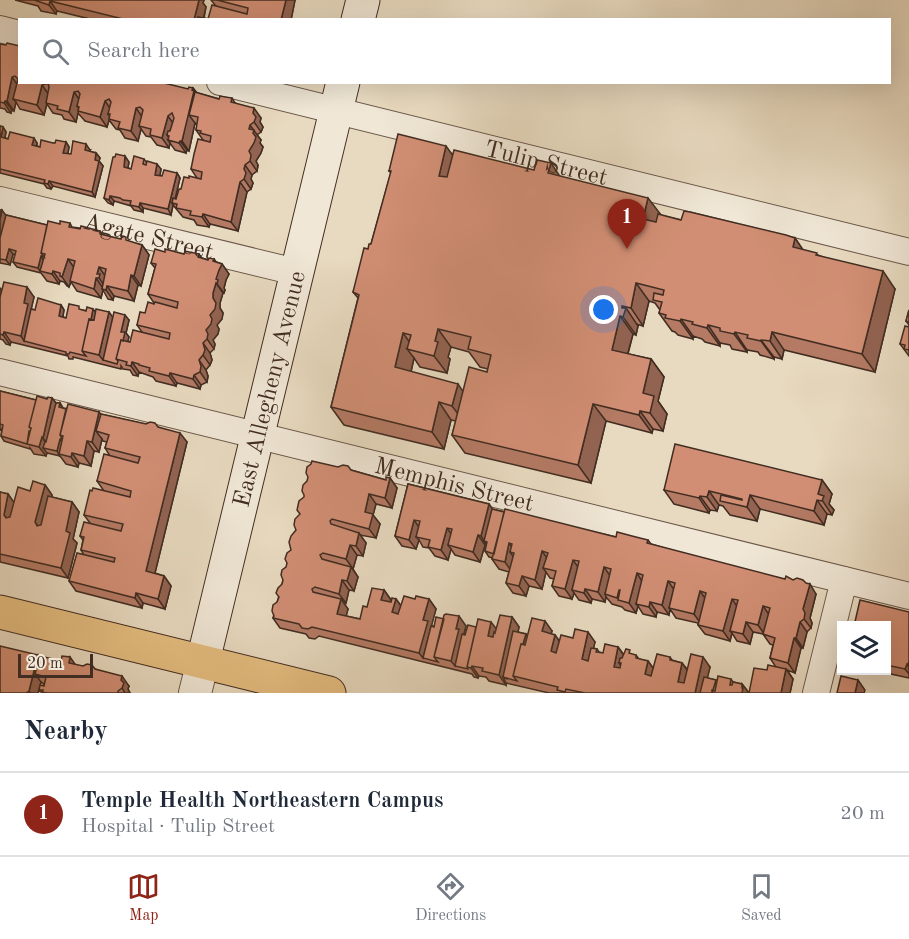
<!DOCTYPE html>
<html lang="en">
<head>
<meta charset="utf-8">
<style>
  body { margin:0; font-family:"Old Standard TT",serif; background:#f6f6f7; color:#1f2937 }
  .controls { position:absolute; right:18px; bottom:18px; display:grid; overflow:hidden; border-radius:0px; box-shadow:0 6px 24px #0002 }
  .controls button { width:54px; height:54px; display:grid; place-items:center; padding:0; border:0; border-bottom:2px solid #e0e1e3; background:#fff; color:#1f2937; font:30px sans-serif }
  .scale { position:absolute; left:18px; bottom:15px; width:75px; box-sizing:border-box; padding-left:6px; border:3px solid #422d22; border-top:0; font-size:16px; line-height:21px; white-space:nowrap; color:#422d22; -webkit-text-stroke:4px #f0e7d6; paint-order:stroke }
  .you { position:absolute; left:604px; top:310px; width:21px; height:21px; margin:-15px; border:4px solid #fff; border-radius:50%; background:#1a73e8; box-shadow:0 0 0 9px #1a73e833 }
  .badge { display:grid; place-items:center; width:39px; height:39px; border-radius:50%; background:#8f2418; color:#fff; font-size:20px; font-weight:700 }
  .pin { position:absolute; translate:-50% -50px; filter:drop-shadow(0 2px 3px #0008) }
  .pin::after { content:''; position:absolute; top:32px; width:21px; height:18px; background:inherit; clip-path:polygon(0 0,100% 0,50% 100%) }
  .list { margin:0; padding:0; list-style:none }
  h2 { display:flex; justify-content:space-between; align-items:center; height:78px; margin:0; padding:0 24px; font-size:26px }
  h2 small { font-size:20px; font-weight:400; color:#747a83 }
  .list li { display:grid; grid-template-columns:39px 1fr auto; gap:18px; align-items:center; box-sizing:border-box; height:84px; padding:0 24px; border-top:2px solid #e0e1e3 }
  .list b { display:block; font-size:22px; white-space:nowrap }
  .list p { margin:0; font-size:20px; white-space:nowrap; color:#747a83 }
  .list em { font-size:20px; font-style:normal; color:#747a83 }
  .icon { flex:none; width:33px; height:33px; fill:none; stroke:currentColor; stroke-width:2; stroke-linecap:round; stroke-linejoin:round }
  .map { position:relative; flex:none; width:909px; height:693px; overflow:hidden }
  .search { position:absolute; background:#fff; box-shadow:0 6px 24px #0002; left:18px; right:18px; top:18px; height:66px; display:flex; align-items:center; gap:15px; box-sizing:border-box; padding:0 21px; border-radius:0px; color:#747a83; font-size:22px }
  .sheet { height:162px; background:#fff }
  nav { display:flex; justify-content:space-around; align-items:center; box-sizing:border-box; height:84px; border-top:2px solid #e0e1e3; background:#fff; font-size:16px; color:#747a83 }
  nav a { display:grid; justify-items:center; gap:3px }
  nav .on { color:#8f2418 }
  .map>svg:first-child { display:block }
</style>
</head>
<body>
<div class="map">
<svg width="909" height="693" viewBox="0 0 909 693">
  <rect width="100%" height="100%" fill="#e8dac0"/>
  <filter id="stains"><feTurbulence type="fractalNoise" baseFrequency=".00333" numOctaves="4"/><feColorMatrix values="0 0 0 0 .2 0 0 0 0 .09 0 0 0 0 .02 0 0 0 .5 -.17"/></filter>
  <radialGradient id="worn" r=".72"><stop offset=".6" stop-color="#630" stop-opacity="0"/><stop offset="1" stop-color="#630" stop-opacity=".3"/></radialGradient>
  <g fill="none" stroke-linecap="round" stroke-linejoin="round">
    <defs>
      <g id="minor">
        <path d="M 0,29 L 20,34"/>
        <path id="s1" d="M 220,82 L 909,252"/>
        <path id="s2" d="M 0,200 L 296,272"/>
        <path id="s3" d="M 0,372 L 909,596"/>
        <path d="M 816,693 L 844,580"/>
      </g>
      <path id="tertiary" d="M 195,693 L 203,661"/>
      <g id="secondary">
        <path d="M 358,20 L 363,0"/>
        <path id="s4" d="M 203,661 L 343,82"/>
      </g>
      <path id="primary" d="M 0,612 L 329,693"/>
    </defs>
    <use href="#minor" stroke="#6c584a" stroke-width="28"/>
    <use href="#tertiary" stroke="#6c584a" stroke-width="34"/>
    <use href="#secondary" stroke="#422d22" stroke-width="35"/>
    <use href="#primary" stroke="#422d22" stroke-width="35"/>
    <use href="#minor" stroke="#f0e7d6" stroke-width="26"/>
    <use href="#tertiary" stroke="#f0e7d6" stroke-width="32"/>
    <use href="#secondary" stroke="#f0e7d6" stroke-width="33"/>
    <use href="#primary" stroke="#e4bd80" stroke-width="33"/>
  </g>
  <path fill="#b47a64" stroke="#422d22" stroke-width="1.5" fill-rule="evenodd" d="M 15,0 L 204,0 L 203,3 L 206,7 L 204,18 L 208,19 L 216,6 L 211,0 L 295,0 L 291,20 L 94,20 L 57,11 L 56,14 L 41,11 L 38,6 Z
    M 0,44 L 20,82 L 188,89 L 193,88 L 197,93 L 219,99 L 232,98 L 235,103 L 261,118 L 260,122 L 263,127 L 261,132 L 257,135 L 261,140 L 260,143 L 263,147 L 261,153 L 256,161 L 258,165 L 257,171 L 252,175 L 251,179 L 253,183 L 251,189 L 247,192 L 238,231 L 210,224 L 209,227 L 197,225 L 194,220 L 183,217 L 173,205 L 171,215 L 143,208 L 143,212 L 134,210 L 131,206 L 114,201 L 113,205 L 108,203 L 104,198 L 129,162 L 128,168 L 131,169 L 144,159 L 147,163 L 161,169 L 160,176 L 162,176 L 177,173 L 180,178 L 175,198 L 176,199 L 181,189 L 189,178 L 197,178 L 191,169 L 205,141 L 203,140 L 196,130 L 197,125 L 195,123 L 189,151 L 187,150 L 186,153 L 175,150 L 170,143 L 169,148 L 157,145 L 151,137 L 146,136 L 141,129 L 138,141 L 125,138 L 120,130 L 116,129 L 109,120 L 107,127 L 85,121 L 78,113 L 76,122 L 64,119 L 62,115 L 53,113 L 47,104 L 44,115 L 20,109 L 16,102 L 14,111 L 12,110 L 11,113 L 7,112 L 5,109 L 0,108 Z
    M 0,126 L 3,127 L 6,132 L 5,138 L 37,143 L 37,146 L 40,147 L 55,143 L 66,142 L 69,147 L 68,154 L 71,154 L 90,150 L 89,151 L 96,153 L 100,158 L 99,161 L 103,166 L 95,197 L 53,186 L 51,189 L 47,188 L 44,184 L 0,173 Z
    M 453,156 L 559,176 L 660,215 L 681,220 L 795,238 L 803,250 L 818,255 L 895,289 L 875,372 L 784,350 L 782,359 L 774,357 L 774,359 L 760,355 L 758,352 L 747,350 L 747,352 L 732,349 L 730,345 L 720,343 L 720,346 L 705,342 L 702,339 L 693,336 L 693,339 L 678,335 L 675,332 L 672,331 L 659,313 L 660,310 L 655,303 L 649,301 L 643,326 L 636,324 L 638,326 L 636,335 L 633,334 L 628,354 L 651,359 L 664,377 L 658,401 L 667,414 L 663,431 L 653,429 L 652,433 L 606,421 L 591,483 L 465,453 L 452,435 L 456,421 L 451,420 L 444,449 L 344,425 L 331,407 L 358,298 L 353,292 L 368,249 L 371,244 L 391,173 L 389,171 ZM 451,347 L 469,352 L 480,367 L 488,369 L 487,372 L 463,392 L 411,372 L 414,358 L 420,367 L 447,373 L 450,359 L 448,357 Z
    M 0,210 L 6,215 L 47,225 L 70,223 L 72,227 L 100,231 L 103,235 L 142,245 L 149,255 L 141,286 L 138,285 L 134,301 L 114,296 L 113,300 L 108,299 L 103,290 L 101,298 L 77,291 L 71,282 L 69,287 L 67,286 L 64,282 L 60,281 L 59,284 L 47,281 L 41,273 L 17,267 L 13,262 L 15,255 L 13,254 L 10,265 L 0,263 Z
    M 165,252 L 184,254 L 199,254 L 202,258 L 208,260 L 214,259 L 216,262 L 222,264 L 229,274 L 226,280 L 224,288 L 225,290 L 224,293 L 223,293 L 220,303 L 220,308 L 223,313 L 222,319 L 217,325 L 219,329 L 218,334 L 213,340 L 215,344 L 214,349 L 210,353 L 212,360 L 210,365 L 206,370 L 208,376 L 207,382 L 201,385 L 200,389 L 177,383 L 176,386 L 156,381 L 153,377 L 139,372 L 138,376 L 133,375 L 130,370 L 123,369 L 121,366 L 121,369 L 73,357 L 73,359 L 69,359 L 68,356 L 11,342 L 10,345 L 6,344 L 3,340 L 0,339 L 0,288 L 2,290 L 34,297 L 31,309 L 35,310 L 61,305 L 64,310 L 63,317 L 66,318 L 82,310 L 95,312 L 109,312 L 112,317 L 129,320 L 126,333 L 129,337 L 127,342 L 130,342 L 142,332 L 137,325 L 145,313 L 154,303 L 148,294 L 155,268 L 151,263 Z
    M 909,310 L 909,356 L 900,344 L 909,327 L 909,325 L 906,321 Z
    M 0,391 L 36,400 L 52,398 L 56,403 L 60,403 L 63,408 L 99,412 L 100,414 L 158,427 L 187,442 L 155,573 L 164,576 L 171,586 L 165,609 L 143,603 L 142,608 L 76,591 L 69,581 L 84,555 L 81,550 L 83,540 L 80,536 L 90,523 L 84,515 L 104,491 L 97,481 L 110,456 L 105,448 L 107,442 L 103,441 L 102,439 L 99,452 L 94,451 L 91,466 L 79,463 L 78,467 L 66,464 L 60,456 L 47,453 L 46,456 L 34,454 L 30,448 L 30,449 L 4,441 L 1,436 L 2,429 L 1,429 L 0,431 Z
    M 351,470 L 386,480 L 390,478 L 397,488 L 392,508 L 376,504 L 373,515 L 380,524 L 376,538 L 360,535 L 366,543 L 363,556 L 357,555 L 353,569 L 358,577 L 354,591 L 349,590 L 346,603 L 343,603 L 348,609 L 346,616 L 360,619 L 367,607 L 384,590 L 391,600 L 390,601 L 396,599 L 401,606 L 415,599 L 429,599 L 436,609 L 431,626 L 466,626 L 464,635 L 465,635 L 476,627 L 496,629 L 512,617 L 519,627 L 518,632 L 526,634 L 527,637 L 552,631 L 551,634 L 555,635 L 559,641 L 573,638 L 595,642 L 593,648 L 597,649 L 599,652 L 603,653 L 618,647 L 624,655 L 636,655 L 639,659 L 648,661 L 653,668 L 670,657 L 672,660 L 682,663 L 687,669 L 710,667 L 707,678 L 716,680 L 717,682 L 731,679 L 733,682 L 742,684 L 749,693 L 767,670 L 776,667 L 770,658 L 773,645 L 770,644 L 763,634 L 753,632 L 750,644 L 737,641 L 732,633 L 730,641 L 705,634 L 698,625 L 698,623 L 676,618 L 670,609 L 669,615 L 657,612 L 656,617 L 643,614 L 638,606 L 636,613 L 625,610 L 622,607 L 612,604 L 606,597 L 605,602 L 592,599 L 591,603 L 579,600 L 574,593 L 572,599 L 559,596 L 552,586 L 554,579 L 550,578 L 546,572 L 542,589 L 529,586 L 526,596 L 513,593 L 506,583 L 509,572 L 499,569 L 492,559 L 493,558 L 489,557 L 485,551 L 486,546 L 485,545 L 480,562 L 455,555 L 451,549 L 448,560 L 435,556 L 429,548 L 423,547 L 419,540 L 416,549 L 402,546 L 395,536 L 408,484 L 489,504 L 492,509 L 616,537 L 648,540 L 651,544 L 816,594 L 810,618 L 812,623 L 811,628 L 807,632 L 803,648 L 801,648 L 795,673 L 787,670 L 793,679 L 790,693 L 549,693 L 506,683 L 506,685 L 489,681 L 486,677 L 479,676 L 478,678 L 474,677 L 472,674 L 319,636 L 315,639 L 309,638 L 306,634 L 280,628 L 273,618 L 291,550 Z
    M 822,480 L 832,494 L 829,504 L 834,510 L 832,515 L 827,514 L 824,525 L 760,509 L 757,521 L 730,515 L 723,506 L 719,505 L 717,511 L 710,510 L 709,513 L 674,504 L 664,490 Z
    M 45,485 L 52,495 L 51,497 L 72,502 L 79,512 L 73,539 L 77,543 L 68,578 L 0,562 L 0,492 L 8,494 L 14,503 L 30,491 Z
    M 909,612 L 909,678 L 891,674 L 886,668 L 886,626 Z
    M 38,655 L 39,658 L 95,669 L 129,686 L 128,689 L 130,693 L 42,693 L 39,690 L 44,684 L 41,682 L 38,693 L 0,693 Z"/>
  <path fill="#926351" stroke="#422d22" stroke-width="1.5" d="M 199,0 L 204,0 L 203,3 L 206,7 L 203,20 L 194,20 Z
    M 286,0 L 295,0 L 291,20 L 281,20 Z
    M 50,1 L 57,11 L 56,14 L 49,5 Z
    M 12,77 L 19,87 L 13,99 L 16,102 L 14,111 L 7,101 Z
    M 42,85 L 49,95 L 44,115 L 37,105 Z
    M 193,88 L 200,97 L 189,115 L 195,123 L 189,151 L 182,141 Z
    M 74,92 L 81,102 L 77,106 L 79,109 L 76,122 L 69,112 Z
    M 5,101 L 12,110 L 11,113 L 4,103 Z
    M 105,101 L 112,111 L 110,114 L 108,114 L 110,117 L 107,127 L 100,117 Z
    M 136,108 L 143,118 L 139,126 L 141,129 L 138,141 L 131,131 Z
    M 254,108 L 261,118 L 260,122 L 263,127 L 261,132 L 254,122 L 253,113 Z
    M 168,116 L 175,126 L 169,136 L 167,135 L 171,141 L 168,140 L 170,143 L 169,148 L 162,138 Z
    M 250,125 L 261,140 L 260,143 L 263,147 L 261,153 L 256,161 L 258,165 L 257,171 L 250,161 L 249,151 L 249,129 Z
    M 3,127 L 6,132 L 4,142 L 1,137 Z
    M 34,138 L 37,143 L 36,150 L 32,145 Z
    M 180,141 L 187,150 L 186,153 L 179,143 Z
    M 66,142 L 69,147 L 67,158 L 63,153 Z
    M 86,144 L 90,150 L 88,155 L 85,150 Z
    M 446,146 L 459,164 L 451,193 L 439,176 Z
    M 96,153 L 100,158 L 99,161 L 103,166 L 95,197 L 92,192 Z
    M 125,156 L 129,162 L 127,173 L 124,167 Z
    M 551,163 L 563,181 L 548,173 Z
    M 157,164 L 161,169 L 159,180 L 155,175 Z
    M 245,165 L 252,175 L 251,179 L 253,183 L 251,189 L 244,179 L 244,169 Z
    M 177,173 L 180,178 L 174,204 L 172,203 L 173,205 L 171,215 L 168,209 Z
    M 49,181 L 53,186 L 51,189 L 48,184 Z
    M 240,182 L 247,192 L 238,231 L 231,222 Z
    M 110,196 L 114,201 L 113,205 L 109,200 Z
    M 648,198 L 661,215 L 655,237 L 643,219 Z
    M 140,203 L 143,208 L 143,212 L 139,207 Z
    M 2,210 L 9,220 L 0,258 L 0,219 Z
    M 203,214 L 210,224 L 209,227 L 202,217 Z
    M 795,238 L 807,256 L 793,247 Z
    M 142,245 L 149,255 L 141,286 L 134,276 Z
    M 9,249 L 13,254 L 10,265 L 6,260 Z
    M 41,256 L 44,261 L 40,271 L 38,268 Z
    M 68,259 L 75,269 L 69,287 L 62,277 Z
    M 214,259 L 220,268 L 222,264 L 229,274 L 226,280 L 224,288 L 225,290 L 224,293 L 217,284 L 213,261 Z
    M 99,267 L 106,277 L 106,288 L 99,278 L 97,274 Z
    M 53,271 L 60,281 L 59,284 L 52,274 Z
    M 883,271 L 895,289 L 875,372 L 862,354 Z
    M 131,275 L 138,285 L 134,301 L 128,291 Z
    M 96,278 L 103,288 L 102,289 L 103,290 L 101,298 L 94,289 Z
    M 216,283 L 223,293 L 220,303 L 220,308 L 223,313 L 222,319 L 217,325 L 219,329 L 218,334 L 213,340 L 215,344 L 214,349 L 207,339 L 206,330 L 210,315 L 213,298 L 213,293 Z
    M 636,283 L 649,301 L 643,326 L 631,308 Z
    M 107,286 L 114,296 L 113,300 L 106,290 Z
    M 27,287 L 34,297 L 24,341 L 21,336 L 24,303 Z
    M 61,305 L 64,310 L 62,321 L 59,316 Z
    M 622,306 L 625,310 L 626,308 L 638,326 L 636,335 L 623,317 Z
    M 93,309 L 97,314 L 94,326 L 90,324 Z
    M 109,312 L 116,322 L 103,360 L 99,355 Z
    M 125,315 L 129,320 L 126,333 L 129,337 L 123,360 L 121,332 Z
    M 620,316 L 633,334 L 624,367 L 612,350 Z
    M 681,319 L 693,336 L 693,339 L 680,321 Z
    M 708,325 L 720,343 L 720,346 L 707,328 Z
    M 438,329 L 451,347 L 448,357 L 450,359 L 447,373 L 434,356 L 435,341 Z
    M 4,332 L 11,342 L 10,345 L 3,335 Z
    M 735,332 L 747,350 L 747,352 L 734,334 Z
    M 772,332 L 784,350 L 782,359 L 770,341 Z
    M 403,333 L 416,351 L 407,349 L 414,358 L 408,385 L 395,367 Z
    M 761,340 L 774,357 L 774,359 L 761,341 Z
    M 203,343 L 210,353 L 212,360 L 210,365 L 203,355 Z
    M 651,359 L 664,377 L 658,401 L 667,414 L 663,431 L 650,413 L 643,393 Z
    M 199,360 L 206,370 L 208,376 L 207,382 L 200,372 Z
    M 132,362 L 139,372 L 138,376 L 131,366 Z
    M 170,373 L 177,383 L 176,386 L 169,376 Z
    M 194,375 L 201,385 L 200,389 L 193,379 Z
    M 458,384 L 470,402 L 465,423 L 452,406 Z
    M 52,398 L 59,407 L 60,403 L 63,408 L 50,447 L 43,438 Z
    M 439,402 L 451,420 L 444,449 L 432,432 Z
    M 593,404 L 606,421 L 591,483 L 578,465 Z
    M 640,411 L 653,429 L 652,433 L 639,415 Z
    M 99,412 L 106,422 L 96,431 L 102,439 L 99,452 L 92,442 Z
    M 180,433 L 187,442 L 153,581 L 146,571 Z
    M 42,437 L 48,447 L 43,448 L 47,453 L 46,456 L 39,447 Z
    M 60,439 L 63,444 L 59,454 L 60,457 L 57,451 Z
    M 87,441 L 94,451 L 91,466 L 84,456 Z
    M 72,453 L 79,463 L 78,467 L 71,457 Z
    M 390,478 L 397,488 L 392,508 L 385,498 Z
    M 822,480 L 832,494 L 829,504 L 834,510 L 832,515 L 818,494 Z
    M 45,485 L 52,495 L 42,532 L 35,522 Z
    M 709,491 L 719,505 L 717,511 L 707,497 Z
    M 8,494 L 15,504 L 11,525 L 4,515 Z
    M 369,494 L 376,504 L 373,515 L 380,524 L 376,538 L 369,529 L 365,512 Z
    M 750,495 L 760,509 L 757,521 L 747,507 Z
    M 700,496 L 710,510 L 709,513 L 699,498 Z
    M 817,500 L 827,514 L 824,525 L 814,511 Z
    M 72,502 L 79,512 L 73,539 L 77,543 L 68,578 L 61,568 L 66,531 Z
    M 489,504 L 496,514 L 487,542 L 484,541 L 488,546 L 481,536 Z
    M 414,520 L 421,530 L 416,537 L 419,540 L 416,549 L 409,540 Z
    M 447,528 L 454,538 L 448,545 L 451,549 L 448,560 L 441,550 Z
    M 359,533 L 366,543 L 363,556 L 356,546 Z
    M 478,535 L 485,545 L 480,562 L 473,552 Z
    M 509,543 L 516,553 L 510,552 L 515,559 L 512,572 L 505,562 Z
    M 350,545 L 357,555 L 353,569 L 346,559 Z
    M 542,551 L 549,561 L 543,568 L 546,572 L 542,589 L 535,580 Z
    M 573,560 L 580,570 L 572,590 L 574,593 L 572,599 L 565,589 Z
    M 351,567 L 358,577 L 354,591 L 347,581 Z
    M 604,567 L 611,577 L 605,594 L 606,597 L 605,602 L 598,592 Z
    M 637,573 L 643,583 L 636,604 L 638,606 L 636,613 L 629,603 Z
    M 164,576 L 171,586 L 165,609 L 158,599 Z
    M 522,576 L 529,586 L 526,596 L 519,586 Z
    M 342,580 L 349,590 L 346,603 L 339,594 Z
    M 668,581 L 675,591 L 669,608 L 670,609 L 669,615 L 662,605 Z
    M 810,584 L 816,594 L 810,618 L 812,623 L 811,628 L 804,619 L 803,609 Z
    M 585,589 L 592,599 L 591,603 L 584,593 Z
    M 384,590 L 391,600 L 388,610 L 381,600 Z
    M 700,591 L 707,601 L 701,624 L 694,614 Z
    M 136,593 L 143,603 L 142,608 L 135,598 Z
    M 341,599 L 348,609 L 344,624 L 337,614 Z
    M 396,599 L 403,609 L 399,622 L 392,612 Z
    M 429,599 L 436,609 L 423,658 L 419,653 L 423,620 Z
    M 732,599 L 739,609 L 730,631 L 732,633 L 730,641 L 723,631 Z
    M 650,602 L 657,612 L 656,617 L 649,607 Z
    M 763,606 L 770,616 L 765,635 L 758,625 Z
    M 459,616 L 466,626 L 455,666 L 451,661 L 456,629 Z
    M 512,617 L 519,627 L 507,679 L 503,677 L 506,683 L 506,685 L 499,675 Z
    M 545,621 L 552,631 L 549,641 L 542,631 Z
    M 491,622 L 498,631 L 495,646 L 488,636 Z
    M 746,622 L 753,632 L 750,644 L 743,634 Z
    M 800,622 L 807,632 L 803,648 L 796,638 Z
    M 588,632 L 595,642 L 589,669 L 582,659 Z
    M 526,634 L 529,639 L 522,648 Z
    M 555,635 L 562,645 L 558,661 L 551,651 Z
    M 794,638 L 801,648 L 795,673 L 788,663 Z
    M 618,647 L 625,657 L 621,663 L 619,663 L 623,668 L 621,677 L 614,667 Z
    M 38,655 L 45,665 L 35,674 L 41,682 L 38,693 L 31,693 L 29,691 Z
    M 70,657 L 77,667 L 69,663 Z
    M 703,657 L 710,667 L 704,693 L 695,693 Z
    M 648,661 L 655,671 L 652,684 L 645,674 Z
    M 682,663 L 689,673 L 685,692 L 678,682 Z
    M 907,664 L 909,668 L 909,674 L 905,669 Z
    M 472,666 L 479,676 L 478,678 L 471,668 Z
    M 786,669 L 793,679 L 790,693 L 781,693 Z
    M 122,676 L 129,686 L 128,689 L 130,693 L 125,693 L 122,688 L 121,680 Z
    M 858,680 L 865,690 L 864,693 L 855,693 Z
    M 742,684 L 749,693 L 742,693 Z"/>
  <path fill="#d18e74" stroke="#422d22" stroke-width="1.5" d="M 34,0 L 199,0 L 194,20 L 127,20 L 50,1 L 49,5 Z
    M 217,0 L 286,0 L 281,20 L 198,20 L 198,17 L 208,19 L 212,5 L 247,14 L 248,8 Z
    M 7,43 L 20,46 L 20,82 L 160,82 L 188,89 L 189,87 L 193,88 L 192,90 L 194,91 L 182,141 L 180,141 L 179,143 L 168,140 L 169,136 L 167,135 L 168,131 L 170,131 L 174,118 L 172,113 L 168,116 L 162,138 L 150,135 L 151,129 L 139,126 L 143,110 L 140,107 L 136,108 L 131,131 L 118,128 L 120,122 L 109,119 L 110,114 L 108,114 L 111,102 L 109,99 L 105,101 L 100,117 L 78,111 L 79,107 L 77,106 L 80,94 L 78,91 L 74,92 L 69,112 L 57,109 L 58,106 L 46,103 L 49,87 L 48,83 L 42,85 L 37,105 L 13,99 L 18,79 L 15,76 L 12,77 L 7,101 L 5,101 L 4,103 L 0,102 L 0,44 L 6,45 Z
    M 195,92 L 219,99 L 220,96 L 232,98 L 231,102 L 254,108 L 253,113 L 256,117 L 254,122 L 250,125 L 249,129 L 254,130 L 253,133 L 256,137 L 254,143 L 249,151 L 251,155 L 250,161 L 245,165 L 244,169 L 246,173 L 244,179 L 240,182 L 231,222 L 203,214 L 202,217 L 190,215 L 191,211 L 176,208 L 177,204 L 172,203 L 173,198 L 176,199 L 179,189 L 181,189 L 184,177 L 189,178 L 189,176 L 201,179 L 202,172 L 191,169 L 194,154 L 198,139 L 210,142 L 211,136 L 200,133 L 201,131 L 196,130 L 198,117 L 189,115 Z
    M 0,126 L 3,127 L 1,137 L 8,139 L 10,132 L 34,138 L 32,145 L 40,147 L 41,140 L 53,143 L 55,143 L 56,140 L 66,142 L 63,153 L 71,154 L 73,141 L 86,144 L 85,150 L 96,153 L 95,160 L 99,161 L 92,192 L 49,181 L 48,184 L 44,183 L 45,180 L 0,169 Z
    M 398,134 L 446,146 L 439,176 L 447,177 L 454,150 L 534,170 L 537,160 L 551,163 L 548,173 L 648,198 L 643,219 L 656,222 L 658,214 L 681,220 L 684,211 L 690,212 L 786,235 L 795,238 L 793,247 L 817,253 L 816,255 L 883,271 L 862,354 L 772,332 L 770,341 L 761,340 L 761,341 L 747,338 L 748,335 L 735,332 L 734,334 L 720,331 L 720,328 L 708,325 L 707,328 L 692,324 L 693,322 L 681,319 L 680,321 L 665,318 L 666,315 L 659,313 L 662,302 L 653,300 L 654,293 L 663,295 L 664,290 L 636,283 L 631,308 L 622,306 L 622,308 L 626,308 L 623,317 L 620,316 L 612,350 L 651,359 L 643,393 L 654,396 L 650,413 L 640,411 L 639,415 L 593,404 L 578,465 L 452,435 L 469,367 L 487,372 L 491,355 L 468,349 L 471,337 L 438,329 L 435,341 L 438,342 L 434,356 L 407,349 L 411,335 L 403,333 L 395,367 L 458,384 L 452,406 L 439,402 L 432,432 L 331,407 L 359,295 L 353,292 L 364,248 L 368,249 L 369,244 L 371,244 L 391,171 L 389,171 Z
    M 116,154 L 125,156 L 124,167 L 131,169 L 134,156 L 144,159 L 143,164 L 146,165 L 147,161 L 157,164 L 155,175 L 162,176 L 164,170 L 177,173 L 168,209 L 140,203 L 139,207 L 130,205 L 131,201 L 123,200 L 120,198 L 110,196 L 109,200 L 104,198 L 113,157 L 115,157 Z
    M 0,210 L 2,210 L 0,219 Z
    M 6,215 L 47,225 L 41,253 L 44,257 L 41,256 L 38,268 L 13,262 L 16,251 L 13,250 L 9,249 L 6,260 L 0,259 L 0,238 Z
    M 48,221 L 60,224 L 60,221 L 70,223 L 69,227 L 80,229 L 81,226 L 100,231 L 100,234 L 121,239 L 122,236 L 126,237 L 126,240 L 142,245 L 134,276 L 131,275 L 128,291 L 107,286 L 106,290 L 102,289 L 106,269 L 99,267 L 97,274 L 100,274 L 99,278 L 96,278 L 94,289 L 70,281 L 75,261 L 68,259 L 62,277 L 60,276 L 60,273 L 53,271 L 52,274 L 40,271 L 45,254 L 41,253 Z
    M 155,249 L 165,252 L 165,249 L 184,254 L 185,251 L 199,254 L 198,257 L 208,260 L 209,258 L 214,259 L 213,261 L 222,264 L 219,270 L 216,279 L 218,280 L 217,284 L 216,283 L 213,293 L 213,298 L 216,303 L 215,309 L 210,315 L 212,319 L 211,324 L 206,330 L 208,334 L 207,339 L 203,343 L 205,350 L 203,355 L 199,360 L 201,366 L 200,372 L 194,375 L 193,379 L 170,373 L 169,376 L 149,371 L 150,368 L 139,365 L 139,364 L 132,362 L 131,366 L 126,365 L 127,362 L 116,359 L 121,340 L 130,342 L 133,330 L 169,339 L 170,333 L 137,325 L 140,312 L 145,313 L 148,302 L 154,304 L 155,302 L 177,308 L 178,302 L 148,294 L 156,264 L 151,263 Z
    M 4,282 L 27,287 L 24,303 L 28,304 L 21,336 L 4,332 L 3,335 L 0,334 L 0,297 Z
    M 38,298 L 61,305 L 59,316 L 66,318 L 69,304 L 79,306 L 79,309 L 86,311 L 87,307 L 93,309 L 91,320 L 89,319 L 82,351 L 86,356 L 70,352 L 69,354 L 66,354 L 66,352 L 24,341 L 31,309 L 35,310 Z
    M 96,309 L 109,312 L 99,355 L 82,351 L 89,319 L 94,320 Z
    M 909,310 L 909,322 L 906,321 Z
    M 114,312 L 125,315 L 121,332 L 125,332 L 123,341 L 121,340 L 116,359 L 118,361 L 117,364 L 103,360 Z
    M 909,325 L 909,350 L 904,349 L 905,345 L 900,344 L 905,326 L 909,327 Z
    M 0,391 L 36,400 L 29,427 L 31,429 L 30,431 L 29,431 L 27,444 L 1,436 L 3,425 L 0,424 Z
    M 37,396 L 47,399 L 48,397 L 52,398 L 43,438 L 42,437 L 39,447 L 27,444 L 31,428 L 29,427 Z
    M 56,403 L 60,403 L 59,407 L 66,409 L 60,435 L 62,439 L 60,439 L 57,451 L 43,448 L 45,442 L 46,442 Z
    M 68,404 L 99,412 L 92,442 L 87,441 L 84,456 L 72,453 L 71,457 L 59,454 L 63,436 L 60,435 Z
    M 101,414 L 146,424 L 150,422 L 155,423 L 158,427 L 180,433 L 146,571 L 164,576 L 158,599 L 136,593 L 135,598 L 69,581 L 77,553 L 114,562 L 115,558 L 81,550 L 84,537 L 80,536 L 84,522 L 121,531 L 123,524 L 84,515 L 90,490 L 92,491 L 93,488 L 130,497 L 131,491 L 97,481 L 104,454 L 138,463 L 140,457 L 105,448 L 109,435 L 96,431 Z
    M 675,444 L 822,480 L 818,494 L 824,496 L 822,501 L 817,500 L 814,511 L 750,495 L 747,507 L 720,501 L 721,495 L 742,500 L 742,499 L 709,491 L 707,497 L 700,496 L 699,498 L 664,490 Z
    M 312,461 L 338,467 L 343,465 L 348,466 L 351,470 L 386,480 L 386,477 L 390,478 L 385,498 L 369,494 L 365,512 L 373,514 L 369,529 L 332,519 L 330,521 L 331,524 L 359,533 L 356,546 L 350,545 L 346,559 L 323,553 L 320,555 L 322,559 L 351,567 L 347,581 L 342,580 L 339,594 L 315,587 L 312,589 L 313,592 L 341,599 L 337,614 L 360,619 L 363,606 L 367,607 L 372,588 L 384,590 L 381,600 L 391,602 L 392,598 L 396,599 L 392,612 L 398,614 L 404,596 L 415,599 L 416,596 L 429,599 L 423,620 L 428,621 L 419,653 L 312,627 L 308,629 L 302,628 L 299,624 L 273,618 L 274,616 L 272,611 L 273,605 L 277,602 L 279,597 L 276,593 L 278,588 L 282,584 L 283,580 L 281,575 L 282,570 L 286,567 L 287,563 L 285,559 L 287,553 L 291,550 L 289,542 L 291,536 L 296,530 L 294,525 L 295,519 L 300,514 L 297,510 L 299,501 L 304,497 L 304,495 L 302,491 L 303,485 L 307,481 L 308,477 L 306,473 L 307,467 L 311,464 Z
    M 33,481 L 45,485 L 35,522 L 37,526 L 41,525 L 48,496 L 72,502 L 66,531 L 70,533 L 61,568 L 0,554 L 0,492 L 8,494 L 4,515 L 6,518 L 10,517 L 18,487 L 30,491 Z
    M 408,484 L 489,504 L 481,536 L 478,535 L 473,552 L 448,545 L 452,529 L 447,528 L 441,550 L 428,547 L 430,540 L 416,537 L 420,521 L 414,520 L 409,540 L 395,536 Z
    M 492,509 L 504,512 L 494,554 L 485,551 L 487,542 L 484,541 Z
    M 505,509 L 616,537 L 617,532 L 632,536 L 648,540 L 647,543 L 785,579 L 786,576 L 793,580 L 797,578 L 803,580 L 806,583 L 810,584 L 803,609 L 805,613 L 804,619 L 800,622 L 796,638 L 794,638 L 788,663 L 770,658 L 775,638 L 763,634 L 770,608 L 763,606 L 758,625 L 746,622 L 743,634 L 730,631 L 738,600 L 732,599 L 723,631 L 698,625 L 706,593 L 700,591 L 694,614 L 669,608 L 675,583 L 668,581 L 662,605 L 650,602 L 649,607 L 636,604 L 643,575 L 637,573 L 629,603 L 618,600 L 620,590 L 619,590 L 617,598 L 605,594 L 611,569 L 604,567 L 598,592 L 585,589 L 584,593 L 572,590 L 579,561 L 573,560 L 565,589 L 552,586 L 556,571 L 543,568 L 548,553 L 542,551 L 535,580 L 522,576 L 519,586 L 506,583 L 514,553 L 510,552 L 512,544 L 509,543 L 505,562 L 492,559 Z
    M 860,600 L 909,612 L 909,661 L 908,665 L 907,664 L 905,669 L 886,665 L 886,626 L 854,626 Z
    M 446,614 L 459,616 L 456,629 L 459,629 L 451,661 L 434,657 L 444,615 Z
    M 500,615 L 512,617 L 499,675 L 482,671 L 483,668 L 472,666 L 471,668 L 467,667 L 478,619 L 491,622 L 488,636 L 493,637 L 494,632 L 495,633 Z
    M 436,617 L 444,619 L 434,657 L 438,662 L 423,658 L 431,626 L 434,627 Z
    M 532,618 L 545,621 L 542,631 L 555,635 L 551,651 L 556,653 L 561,635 L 573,638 L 575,629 L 588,632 L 582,659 L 588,661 L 591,648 L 597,649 L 596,652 L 603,653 L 605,644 L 618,647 L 614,667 L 620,668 L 621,663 L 619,663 L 620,658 L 622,658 L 626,649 L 630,650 L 629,653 L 636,655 L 636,658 L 648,661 L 645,674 L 651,676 L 657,654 L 670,657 L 670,660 L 682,663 L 678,682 L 684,683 L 691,654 L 703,657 L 695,693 L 585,693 L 566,689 L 565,692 L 557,690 L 558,687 L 513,676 L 521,644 L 525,645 Z
    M 468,625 L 476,627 L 467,667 L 468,669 L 455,666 L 462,634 L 465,635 Z
    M 513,631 L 526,634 L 523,644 L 521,644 L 513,676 L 517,681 L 503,677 Z
    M 0,646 L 38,655 L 29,691 L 26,693 L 0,693 Z
    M 40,656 L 61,661 L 62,656 L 70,657 L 69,663 L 83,666 L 87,664 L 92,665 L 95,669 L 122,676 L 121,680 L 124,683 L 122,688 L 118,691 L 118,693 L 47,693 L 42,692 L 43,690 L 39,690 L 40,685 L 44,686 L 46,677 L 35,674 Z
    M 768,665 L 786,669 L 781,693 L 749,693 L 754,668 L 767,670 Z
    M 718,676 L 731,679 L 730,685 L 732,685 L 733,682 L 742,684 L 742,688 L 743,688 L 742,693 L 712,693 L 712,690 L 715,691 Z
    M 841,676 L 858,680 L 855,693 L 837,693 Z
    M 704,677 L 716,680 L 712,693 L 700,693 Z"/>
  <g text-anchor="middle" stroke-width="4.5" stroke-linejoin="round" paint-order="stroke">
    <g font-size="24" fill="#422d22" stroke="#f0e7d6">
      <text dy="8" stroke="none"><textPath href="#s1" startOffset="336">Tulip Street</textPath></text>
      <text dy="8" stroke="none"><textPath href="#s2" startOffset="153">Agate Street</textPath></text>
      <text dy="8" stroke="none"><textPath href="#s4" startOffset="280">East Allegheny Avenue</textPath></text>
      <text dy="8" stroke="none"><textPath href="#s3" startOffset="468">Memphis Street</textPath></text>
    </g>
  </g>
  <rect width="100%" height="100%" filter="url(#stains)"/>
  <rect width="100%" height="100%" fill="url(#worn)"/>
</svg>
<div class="controls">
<button><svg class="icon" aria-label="layers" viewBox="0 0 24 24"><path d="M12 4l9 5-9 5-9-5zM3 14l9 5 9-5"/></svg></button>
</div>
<div class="scale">20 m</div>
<div class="you"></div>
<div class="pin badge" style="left:627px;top:249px">1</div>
<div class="search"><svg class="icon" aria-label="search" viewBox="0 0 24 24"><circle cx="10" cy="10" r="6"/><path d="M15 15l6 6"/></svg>Search here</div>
</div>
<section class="sheet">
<h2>Nearby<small></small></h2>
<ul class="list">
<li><span class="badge">1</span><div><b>Temple Health Northeastern Campus</b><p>Hospital · Tulip Street</p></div><em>20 m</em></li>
</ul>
</section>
<nav>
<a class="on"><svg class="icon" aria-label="map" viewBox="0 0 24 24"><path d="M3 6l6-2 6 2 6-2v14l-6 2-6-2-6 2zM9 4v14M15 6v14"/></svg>Map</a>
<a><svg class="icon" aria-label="directions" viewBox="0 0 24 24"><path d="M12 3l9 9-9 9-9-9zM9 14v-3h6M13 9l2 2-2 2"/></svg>Directions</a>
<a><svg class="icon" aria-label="saved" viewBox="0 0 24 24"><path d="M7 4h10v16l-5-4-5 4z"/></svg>Saved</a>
</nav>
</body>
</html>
